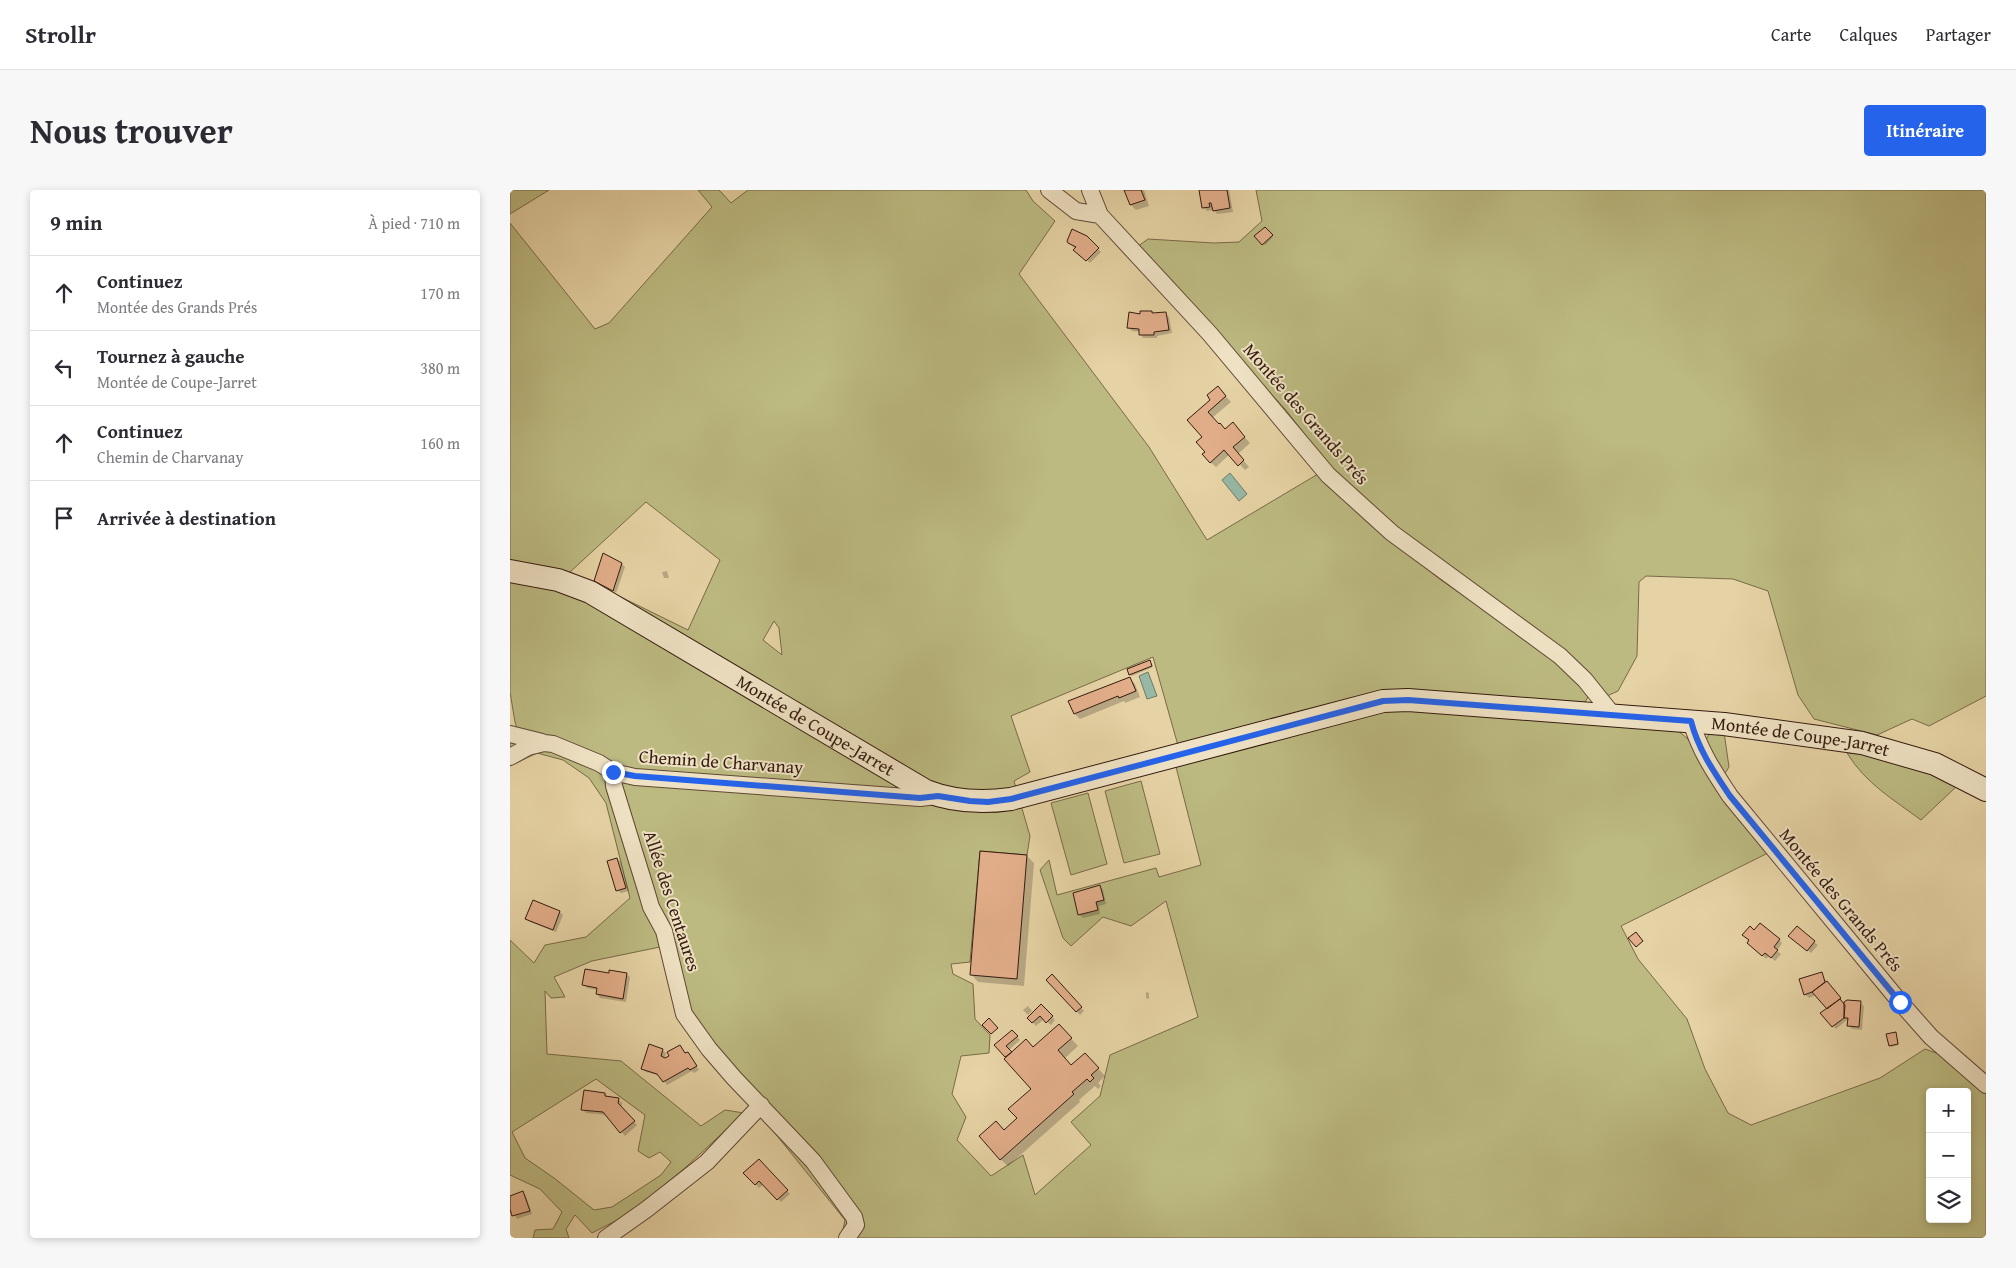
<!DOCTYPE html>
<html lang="fr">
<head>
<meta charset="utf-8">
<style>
  body { margin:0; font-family:"Gentium Book Plus",serif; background:#f7f7f7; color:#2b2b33 }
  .controls { position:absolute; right:15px; bottom:15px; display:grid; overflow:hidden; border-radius:5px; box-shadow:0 2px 8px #0003 }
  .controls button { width:45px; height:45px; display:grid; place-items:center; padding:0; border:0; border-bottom:1px solid #e1e1e2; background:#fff; color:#2b2b33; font:25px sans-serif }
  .stop { position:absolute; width:15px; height:15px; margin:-11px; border:4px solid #2563eb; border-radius:50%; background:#fff }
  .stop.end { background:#2563eb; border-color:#fff; box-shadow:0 1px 5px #0008 }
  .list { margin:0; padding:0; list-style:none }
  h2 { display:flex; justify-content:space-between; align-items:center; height:65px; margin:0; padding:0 20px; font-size:21px }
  h2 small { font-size:16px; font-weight:400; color:#7c7c81 }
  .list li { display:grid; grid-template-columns:32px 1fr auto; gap:15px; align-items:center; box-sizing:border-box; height:75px; padding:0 20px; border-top:1px solid #e1e1e2 }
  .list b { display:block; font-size:19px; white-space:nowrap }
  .list p { margin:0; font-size:16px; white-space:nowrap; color:#7c7c81 }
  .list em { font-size:16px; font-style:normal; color:#7c7c81 }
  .icon { flex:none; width:28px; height:28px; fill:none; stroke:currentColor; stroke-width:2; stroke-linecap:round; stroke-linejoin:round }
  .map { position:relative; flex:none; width:1476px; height:1048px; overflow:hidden; border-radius:5px }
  header { display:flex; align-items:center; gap:30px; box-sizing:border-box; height:70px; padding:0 25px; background:#fff; border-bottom:1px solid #e1e1e2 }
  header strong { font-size:24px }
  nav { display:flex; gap:28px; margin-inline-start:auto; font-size:18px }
  .intro { display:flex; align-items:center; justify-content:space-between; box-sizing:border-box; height:120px; padding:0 30px }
  h1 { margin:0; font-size:35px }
  .button { padding:12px 22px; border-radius:5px; background:#2563eb; color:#fff; font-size:18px; font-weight:700 }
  main { display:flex; gap:30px; padding:0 30px }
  aside { flex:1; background:#fff; border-radius:5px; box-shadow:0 2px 8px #0003 }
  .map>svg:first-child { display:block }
</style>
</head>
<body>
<header>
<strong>Strollr</strong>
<nav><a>Carte</a><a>Calques</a><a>Partager</a></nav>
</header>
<div class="intro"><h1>Nous trouver</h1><a class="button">Itinéraire</a></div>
<main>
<aside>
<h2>9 min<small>À pied · 710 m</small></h2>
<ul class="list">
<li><svg class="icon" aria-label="ahead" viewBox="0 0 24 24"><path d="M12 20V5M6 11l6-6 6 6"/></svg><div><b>Continuez</b><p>Montée des Grands Prés</p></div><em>170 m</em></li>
<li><svg class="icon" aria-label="left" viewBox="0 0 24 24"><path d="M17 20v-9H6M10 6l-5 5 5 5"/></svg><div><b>Tournez à gauche</b><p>Montée de Coupe-Jarret</p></div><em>380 m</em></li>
<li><svg class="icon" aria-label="ahead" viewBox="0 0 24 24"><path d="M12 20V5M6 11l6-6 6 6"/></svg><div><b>Continuez</b><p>Chemin de Charvanay</p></div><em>160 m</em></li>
<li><svg class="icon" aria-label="arrive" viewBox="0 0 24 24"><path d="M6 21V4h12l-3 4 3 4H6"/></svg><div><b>Arrivée à destination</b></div></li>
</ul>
</aside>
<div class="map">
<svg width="1476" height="1048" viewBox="0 0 1476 1048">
  <rect width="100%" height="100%" fill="#e6d3a5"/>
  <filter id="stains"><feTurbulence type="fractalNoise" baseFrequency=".004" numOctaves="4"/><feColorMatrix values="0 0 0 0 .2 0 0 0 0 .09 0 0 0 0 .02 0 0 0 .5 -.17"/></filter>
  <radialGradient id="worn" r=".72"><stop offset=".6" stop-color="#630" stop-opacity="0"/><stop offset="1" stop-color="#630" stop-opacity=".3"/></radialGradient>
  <path fill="#bcba81" stroke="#786a48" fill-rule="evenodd" d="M 0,0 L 39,0 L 0,24 Z
    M 188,0 L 209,0 L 221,13 L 238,0 L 516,0 L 523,11 L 545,31 L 509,84 L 639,257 L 697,350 L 808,284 L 859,334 L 931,390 L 1037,464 L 1077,501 L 1078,507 L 1075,512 L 1067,514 L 946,504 L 669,559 L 643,467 L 501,526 L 520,582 L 504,591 L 520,646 L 517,665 L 470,661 L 460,772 L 441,774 L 443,784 L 463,794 L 465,829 L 480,845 L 479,863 L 451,866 L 442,904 L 456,927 L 447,950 L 481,986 L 513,965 L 525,1005 L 581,955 L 561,932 L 590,906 L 600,865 L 688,827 L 656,711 L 621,736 L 593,727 L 561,756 L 553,748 L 530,680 L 539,670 L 547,705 L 646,678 L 649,687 L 691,675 L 665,573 L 875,519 L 1168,541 L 1177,548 L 1258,663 L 1111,736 L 1128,769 L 1177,829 L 1195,879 L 1218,923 L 1241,935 L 1370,888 L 1415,859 L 1429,864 L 1476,903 L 1476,1048 L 336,1048 L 333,1040 L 335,1030 L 168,823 L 150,757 L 82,771 L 44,787 L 55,807 L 41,808 L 35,801 L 37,864 L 111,871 L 191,936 L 215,920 L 234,923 L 176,977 L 119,1024 L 82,1043 L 65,1025 L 56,1039 L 59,1048 L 23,1048 L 25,1040 L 43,1039 L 52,1022 L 30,999 L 0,985 L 0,750 L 24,773 L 35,755 L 76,747 L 120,708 L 96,613 L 79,588 L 53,570 L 27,563 L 0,576 L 0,553 L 10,547 L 5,532 L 0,502 L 0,33 L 85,139 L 99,133 L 202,17 ZM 136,312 L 210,370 L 178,440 L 60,382 ZM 264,431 L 269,438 L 272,465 L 253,450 ZM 86,889 L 135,925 L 128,961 L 139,968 L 150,962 L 161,972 L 151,985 L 102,1017 L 84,1020 L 44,988 L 15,968 L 2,942 ZM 1420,902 L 1457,902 L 1457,1029 L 1420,1029 Z
    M 746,0 L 1476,0 L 1476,506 L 1419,536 L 1402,529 L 1367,545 L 1304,529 L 1288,505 L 1258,401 L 1223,389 L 1136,386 L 1129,392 L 1127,466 L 1108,501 L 1097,506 L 892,344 L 818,274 L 775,219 L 627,57 L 638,49 L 704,53 L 729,52 L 752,31 Z
    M 1214,542 L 1219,577 L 1214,585 L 1196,550 L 1199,544 Z
    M 1337,563 L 1374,566 L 1416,577 L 1447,596 L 1411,630 C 1384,610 1355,593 1337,563 Z
    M 631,591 L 650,664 L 614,673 L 595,601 Z
    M 578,603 L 597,674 L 561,685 L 541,613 Z"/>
  <path fill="#96b8a5" stroke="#6f7969" d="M 720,283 L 737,304 L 729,311 L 712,290 Z
    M 638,482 L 647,506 L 637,509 L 629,486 Z"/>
  <path fill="#0003" d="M 616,0 L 634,0 L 639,16 L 626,20 L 621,15 Z
    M 693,0 L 719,0 L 723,22 L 707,24 L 704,20 L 697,21 L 693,17 Z
    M 755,38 L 763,47 L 755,55 L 746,46 Z
    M 576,47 L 591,62 L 580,73 L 559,53 Z
    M 641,122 L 643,124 L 655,123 L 659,127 L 662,143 L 647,146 L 647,148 L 633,148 L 630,142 L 622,141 L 619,138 Z
    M 713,203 L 721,212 L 702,228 L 716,240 L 728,240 L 740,253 L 728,264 L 739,277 L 735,280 L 720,264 L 706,277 L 700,272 L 696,262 L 694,247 L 679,230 Z
    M 112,374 L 115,377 L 106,403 L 86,391 Z
    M 157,381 L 159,388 L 154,388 L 152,382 Z
    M 641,473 L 643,477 L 622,486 L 620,485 L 618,480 Z
    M 620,488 L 625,494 L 630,507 L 615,513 L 614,511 L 570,529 L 565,524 L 560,511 Z
    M 517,666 L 524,673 L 514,796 L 468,792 L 461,784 Z
    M 107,669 L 111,672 L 119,701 L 111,703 L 107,700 Z
    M 590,696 L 593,700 L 596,714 L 589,716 L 590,724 L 573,728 L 570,725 L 564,704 Z
    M 50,722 L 53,725 L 46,742 L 20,732 L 17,729 Z
    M 1244,742 L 1269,750 L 1272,753 L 1267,761 L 1271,764 L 1265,771 L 1259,766 L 1256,769 L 1242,756 L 1240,750 Z
    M 1284,749 L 1304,752 L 1308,755 L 1301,763 Z
    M 100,784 L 116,784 L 120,787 L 116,812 L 90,808 L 87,804 L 88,800 L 77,798 L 74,795 Z
    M 1311,784 L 1334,814 L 1337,811 L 1350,813 L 1354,816 L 1352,840 L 1342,839 L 1339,836 L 1339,831 L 1337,830 L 1326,839 L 1312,823 L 1318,818 L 1306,805 L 1299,808 L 1295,804 Z
    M 542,786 L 574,821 L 570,825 L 537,790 Z
    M 636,802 L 639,803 L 639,809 L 636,808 Z
    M 518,816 L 522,821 L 518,825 L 513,820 Z
    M 531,816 L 545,830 L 541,835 L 534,829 L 526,836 L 519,828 Z
    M 502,841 L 510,850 L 499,860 L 502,864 L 524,859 L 556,843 L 568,856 L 554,869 L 561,876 L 582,872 L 595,886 L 588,893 L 591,896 L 588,899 L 585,896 L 569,910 L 570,912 L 498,976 L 490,969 L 494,941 L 509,929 L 523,899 L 486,855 Z
    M 1386,843 L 1389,855 L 1381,857 L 1380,855 Z
    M 170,857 L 176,864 L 178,863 L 181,867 L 189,880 L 184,883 L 182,881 L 157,895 L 151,886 L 136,882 L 132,878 L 152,860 L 156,863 L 154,871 Z
    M 95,904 L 99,908 L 108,909 L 112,913 L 111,918 L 127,935 L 115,946 L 97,925 L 76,923 L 72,919 Z
    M 249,970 L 280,1004 L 271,1012 L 254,994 L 249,998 L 235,983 Z
    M 13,1003 L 16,1006 L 22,1024 L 7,1029 L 3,1023 L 0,1023 L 0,1007 Z"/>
  <path fill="#e2ae8a" stroke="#341a0e" d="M 614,0 L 631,0 L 635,10 L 620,15 Z
    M 689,0 L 717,0 L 720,18 L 703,21 L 701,13 L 699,13 L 700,17 L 692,18 Z
    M 755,37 L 763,45 L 752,55 L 744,46 Z
    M 562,39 L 577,46 L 589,58 L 576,71 L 563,60 L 566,57 L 558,53 L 557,51 Z
    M 630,121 L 642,121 L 642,123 L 656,122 L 659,140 L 644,142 L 644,145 L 629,145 L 629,139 L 617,138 L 619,122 L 630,124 Z
    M 708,196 L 716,206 L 698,222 L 709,234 L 710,233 L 715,239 L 723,232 L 735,247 L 723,257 L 734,270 L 728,276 L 714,260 L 700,273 L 692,264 L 695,262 L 686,252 L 692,247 L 677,230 L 700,210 L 697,205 Z
    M 93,363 L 112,373 L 103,401 L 84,391 Z
    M 640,470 L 642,476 L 619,485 L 617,479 Z
    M 620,487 L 626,501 L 609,508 L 608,506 L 564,524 L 558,511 Z
    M 470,661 L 517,665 L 507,789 L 460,785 Z
    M 107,668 L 116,698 L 106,701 L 97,671 Z
    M 590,695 L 594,710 L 586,712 L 588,720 L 568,725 L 563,703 Z
    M 23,710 L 50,721 L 43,740 L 15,729 Z
    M 1250,733 L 1270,749 L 1264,757 L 1268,760 L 1261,768 L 1255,763 L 1252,766 L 1237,753 L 1239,750 L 1232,745 L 1240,736 L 1244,740 Z
    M 1287,736 L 1305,751 L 1297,761 L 1278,746 Z
    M 1126,742 L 1133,751 L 1126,757 L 1118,748 Z
    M 75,779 L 99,783 L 99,780 L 117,783 L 113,809 L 86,804 L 87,798 L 72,795 Z
    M 1312,782 L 1315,792 L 1302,802 L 1294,805 L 1289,789 Z
    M 542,784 L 572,817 L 566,822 L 536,790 Z
    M 1317,791 L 1331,808 L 1317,819 L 1302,802 Z
    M 1330,809 L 1335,815 L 1334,828 L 1322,837 L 1310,823 Z
    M 1337,810 L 1351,811 L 1349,837 L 1337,836 L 1338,828 L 1334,828 L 1334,812 Z
    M 531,814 L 543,826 L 536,833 L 530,826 L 522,833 L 517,828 Z
    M 479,828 L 488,838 L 481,844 L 472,835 Z
    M 549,834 L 562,848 L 548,860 L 561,875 L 575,863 L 589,878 L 581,885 L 584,888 L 580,892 L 577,889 L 562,902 L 564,904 L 490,970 L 469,946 L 486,931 L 494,940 L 507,928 L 498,919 L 521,899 L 494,869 L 516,849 L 523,857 Z
    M 502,840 L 508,846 L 496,856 L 502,862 L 495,867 L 484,855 Z
    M 1386,842 L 1388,854 L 1379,856 L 1376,844 Z
    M 139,854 L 153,859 L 151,866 L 155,868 L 159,866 L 157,862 L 170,855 L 175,863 L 178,862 L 187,876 L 180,880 L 178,878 L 153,892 L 147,884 L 131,879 Z
    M 74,900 L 95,903 L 95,906 L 109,908 L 108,913 L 125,931 L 110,943 L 93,922 L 71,920 Z
    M 249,969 L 278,1000 L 267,1010 L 249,991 L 245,995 L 233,983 Z
    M 13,1001 L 20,1021 L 2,1026 L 0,1019 L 0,1006 Z"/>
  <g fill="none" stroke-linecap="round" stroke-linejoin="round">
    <defs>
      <path id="street" d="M 539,0 L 566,21 L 590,25
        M 580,0 L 590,25 L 700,144 L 818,285 L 882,343 L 1050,466 L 1075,490 L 1103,525
        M 1181,531 C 1189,559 1204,582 1220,606 L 1390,812 L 1421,847 L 1476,895
        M 0,544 L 32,552
        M 0,567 L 18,557 L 34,553 L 43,554 L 89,573 L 103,582 L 125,587 L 410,608 L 426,606
        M 103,582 L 104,596 L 136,700 L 141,717 L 154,741 L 174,824 L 199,859 L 224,888 L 303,971 L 344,1027 L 346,1035 L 337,1048
        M 96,1048 L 137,1019 L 197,972 L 251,915"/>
      <g id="secondary">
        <path id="s1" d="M 0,381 L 48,390 L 80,402 L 416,601 C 444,612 472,613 501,609 L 873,511 L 898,510 L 1214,534 L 1352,553 L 1425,574 L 1476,600"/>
      </g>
    </defs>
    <use href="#street" stroke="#604834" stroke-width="18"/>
    <use href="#secondary" stroke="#341a0e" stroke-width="24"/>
    <use href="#street" stroke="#efe2c4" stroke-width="16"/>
    <use href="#secondary" stroke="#efe2c4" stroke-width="22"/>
  </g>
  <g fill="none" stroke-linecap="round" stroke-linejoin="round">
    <path stroke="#2563eb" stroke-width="6" d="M 103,582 L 125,586 L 410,608 L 428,606 L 460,611 L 478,612 L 501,609 L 873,511 L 898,510 L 1181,531 C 1188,559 1204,582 1220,606 L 1390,812"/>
  </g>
  <g text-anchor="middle" stroke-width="4" stroke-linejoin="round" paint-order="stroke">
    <g font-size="18" fill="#341a0e" stroke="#efe2c4">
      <text transform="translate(796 224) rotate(49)" y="6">Montée des Grands Prés</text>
      <text dy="6" stroke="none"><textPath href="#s1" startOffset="345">Montée de Coupe-Jarret</textPath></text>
      <text dy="6" stroke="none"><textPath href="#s1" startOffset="1364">Montée de Coupe-Jarret</textPath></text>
      <text transform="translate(211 572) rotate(4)" y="6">Chemin de Charvanay</text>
      <text transform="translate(1331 710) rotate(50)" y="6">Montée des Grands Prés</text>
      <text transform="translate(162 711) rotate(72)" y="6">Allée des Centaures</text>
    </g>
  </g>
  <rect width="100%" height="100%" filter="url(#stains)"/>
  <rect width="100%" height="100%" fill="url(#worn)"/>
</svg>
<div class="controls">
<button>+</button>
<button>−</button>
<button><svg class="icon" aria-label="layers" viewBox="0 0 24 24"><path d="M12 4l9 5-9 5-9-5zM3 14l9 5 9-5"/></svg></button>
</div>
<div class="stop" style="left:1390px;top:812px"></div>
<div class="stop end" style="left:103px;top:582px"></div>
</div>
</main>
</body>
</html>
